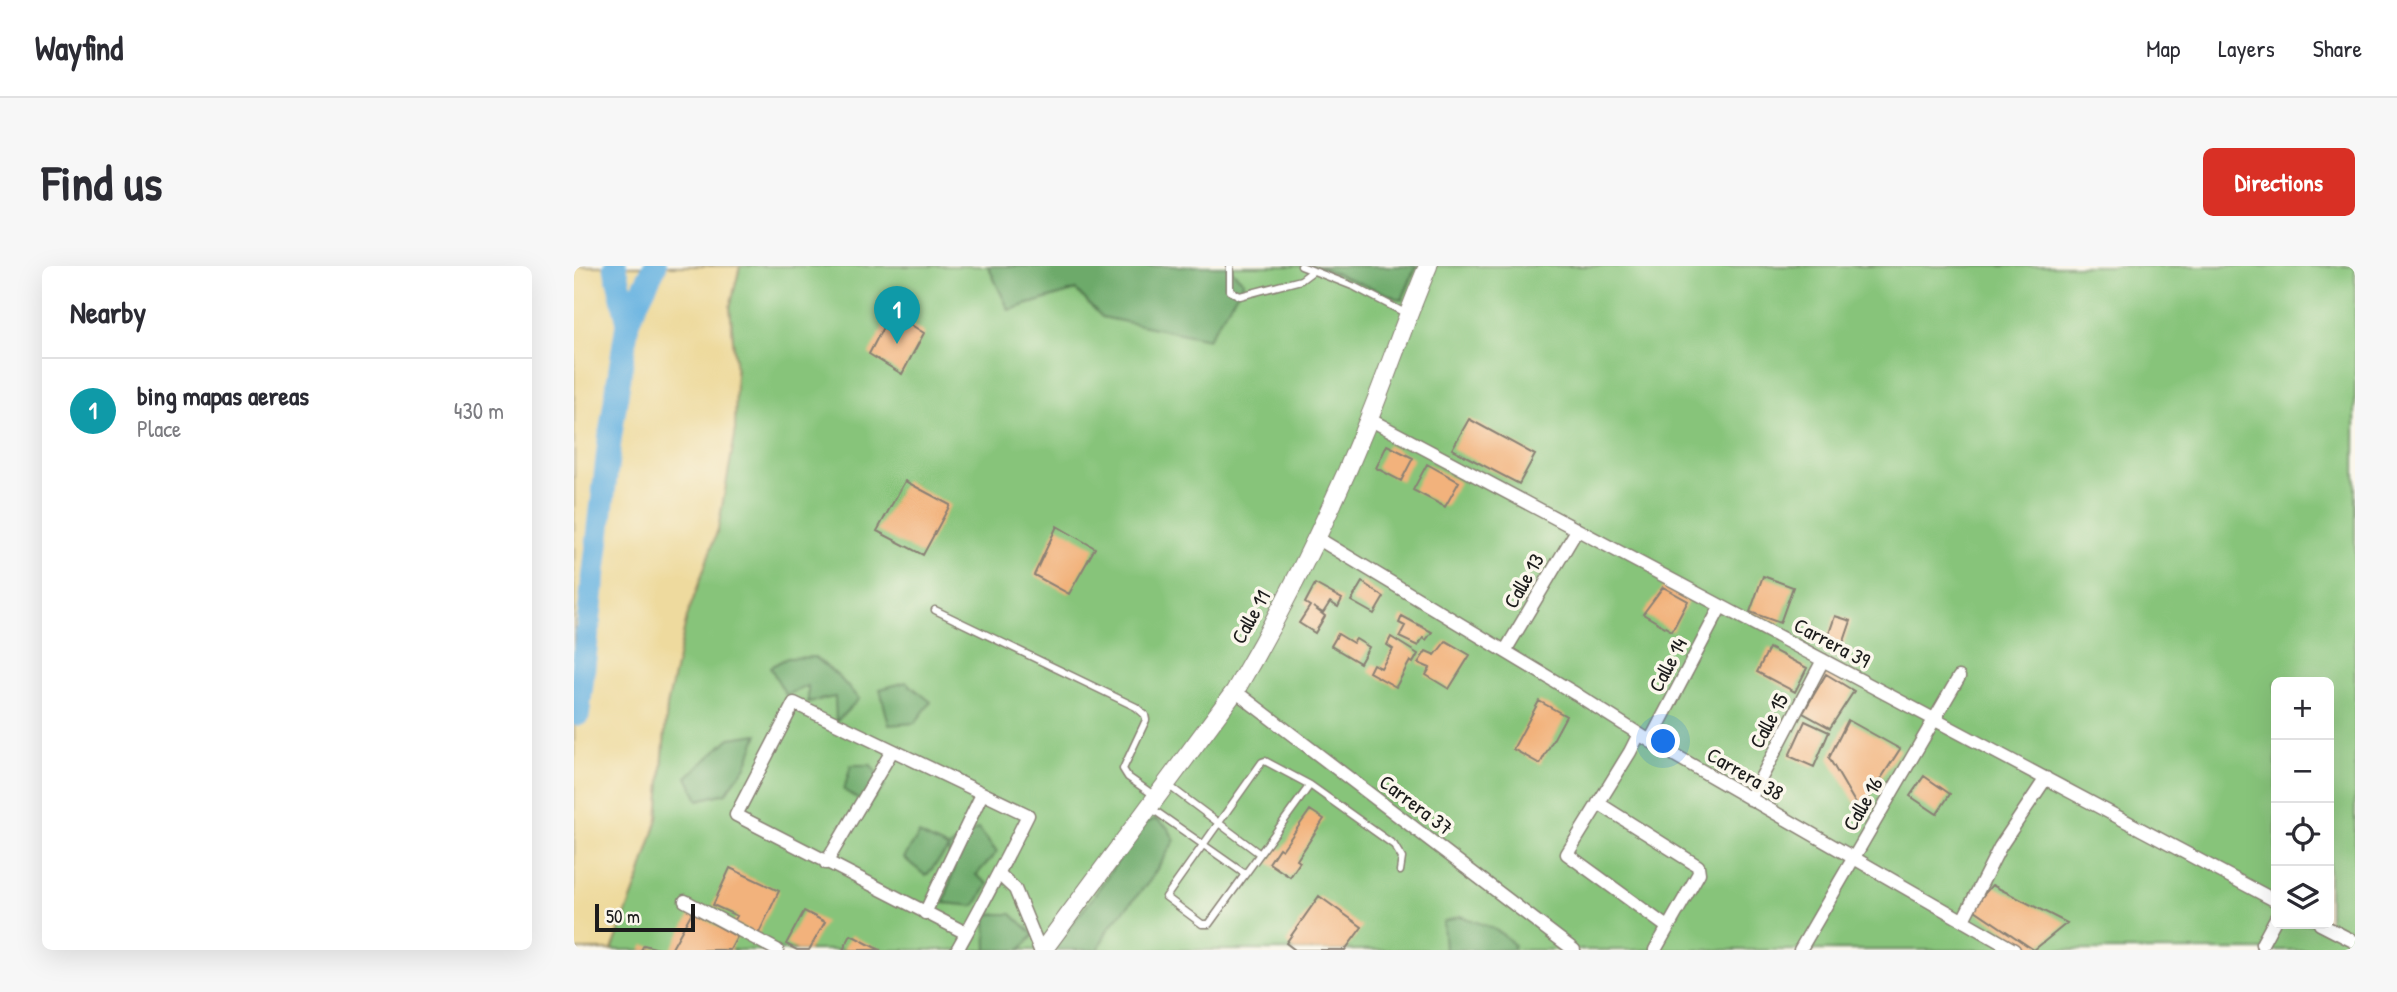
<!DOCTYPE html>
<html lang="en">
<head>
<meta charset="utf-8">
<style>
  body { margin:0; font-family:"Patrick Hand",sans-serif; background:#f7f7f7; color:#2b2b33 }
  .controls { position:absolute; right:21px; bottom:21px; display:grid; overflow:hidden; border-radius:10px; box-shadow:0 7px 28px #0002 }
  .controls button { width:63px; height:63px; display:grid; place-items:center; padding:0; border:0; border-bottom:2px solid #e1e1e2; background:#fff; color:#2b2b33; font:35px sans-serif }
  .scale { position:absolute; left:21px; bottom:18px; width:100px; box-sizing:border-box; padding-left:7px; border:4px solid #1c1c1c; border-top:0; font-size:19px; line-height:24px; white-space:nowrap; color:#1c1c1c; -webkit-text-stroke:5px #fbf7ec; paint-order:stroke }
  .you { position:absolute; left:1090px; top:476px; width:24px; height:24px; margin:-18px; border:5px solid #fff; border-radius:50%; background:#1a73e8; box-shadow:0 0 0 10px #1a73e833 }
  .badge { display:grid; place-items:center; width:46px; height:46px; border-radius:50%; background:#d93025; color:#fff; font-size:23px; font-weight:700 }
  .pin { position:absolute; translate:-50% -58px; filter:drop-shadow(0 2px 4px #0008) }
  .pin::after { content:''; position:absolute; top:37px; width:24px; height:21px; background:inherit; clip-path:polygon(0 0,100% 0,50% 100%) }
  .list { margin:0; padding:0; list-style:none }
  h2 { display:flex; justify-content:space-between; align-items:center; height:91px; margin:0; padding:0 28px; font-size:30px }
  h2 small { font-size:23px; font-weight:400; color:#7c7c81 }
  .list li { display:grid; grid-template-columns:46px 1fr auto; gap:21px; align-items:center; box-sizing:border-box; height:105px; padding:0 28px; border-top:2px solid #e1e1e2 }
  .list b { display:block; font-size:26px; white-space:nowrap }
  .list p { margin:0; font-size:23px; white-space:nowrap; color:#7c7c81 }
  .list em { font-size:23px; font-style:normal; color:#7c7c81 }
  .icon { flex:none; width:38px; height:38px; fill:none; stroke:currentColor; stroke-width:2; stroke-linecap:round; stroke-linejoin:round }
  .map { position:relative; flex:none; width:1781px; height:684px; overflow:hidden; border-radius:10px }
  header { display:flex; align-items:center; gap:42px; box-sizing:border-box; height:98px; padding:0 35px; background:#fff; border-bottom:2px solid #e1e1e2 }
  header strong { font-size:33px }
  nav { display:flex; gap:38px; margin-inline-start:auto; font-size:24px }
  .intro { display:flex; align-items:center; justify-content:space-between; box-sizing:border-box; height:168px; padding:0 42px }
  h1 { margin:0; font-size:49px }
  .button { padding:18px 32px; border-radius:10px; background:#d93025; color:#fff; font-size:24px; font-weight:700 }
  main { display:flex; gap:42px; padding:0 42px }
  aside { flex:1; background:#fff; border-radius:10px; box-shadow:0 7px 28px #0002 }
  .map>svg:first-child { display:block }
</style>
</head>
<body>
<header>
<strong>Wayfind</strong>
<nav><a>Map</a><a>Layers</a><a>Share</a></nav>
</header>
<div class="intro"><h1>Find us</h1><a class="button">Directions</a></div>
<main>
<aside>
<h2>Nearby<small></small></h2>
<ul class="list">
<li><span class="badge" style="background:#0f9aa8">1</span><div><b>bing mapas aereas</b><p>Place</p></div><em>430 m</em></li>
</ul>
</aside>
<div class="map">
<svg width="1781" height="684" viewBox="0 0 1781 684">
  <rect width="100%" height="100%" fill="#fbf7ec"/>
  <filter id="ink" filterUnits="userSpaceOnUse"><feTurbulence type="fractalNoise" baseFrequency=".0143" numOctaves="2"/><feDisplacementMap in="SourceGraphic" scale="14" xChannelSelector="R" yChannelSelector="G"/><feConvolveMatrix kernelMatrix="1 2 1 2 8 2 1 2 1" color-interpolation-filters="sRGB"/></filter>
  <filter id="wash" filterUnits="userSpaceOnUse"><feTurbulence type="fractalNoise" baseFrequency=".00686" numOctaves="4" result="noise"/><feDisplacementMap in="SourceGraphic" scale="28" xChannelSelector="R" yChannelSelector="G"/><feGaussianBlur stdDeviation="1.57" result="paint"/><feColorMatrix in="noise" values="0 0 0 0 0 0 0 0 0 0 0 0 0 0 0 0 0 1.4 0 .05"/><feComposite in="paint" operator="in"/></filter>
  <g filter="url(#wash)">
    <rect width="100%" height="100%" fill="#f6e4cc"/>
    <path fill="#87c47a" stroke="#52704b" stroke-width="2" fill-rule="evenodd" d="M 166,0 L 414,0 L 435,44 L 502,24 L 529,51 L 653,0 L 743,0 L 828,34 L 843,0 L 1781,0 L 1781,684 L 38,684 L 66,610 L 84,552 L 93,440 L 162,107 L 156,41 ZM 1702,416 L 1755,416 L 1755,658 L 1702,658 Z"/>
    <path fill="#6daa6a" stroke="#446343" stroke-width="2" d="M 414,0 L 653,0 L 670,16 L 634,73 L 528,51 L 502,24 L 435,44 Z
      M 743,0 L 842,0 L 828,34 Z
      M 241,391 L 264,410 L 285,433 L 262,456 L 261,431 L 234,436 L 234,420 L 212,429 L 196,401 L 213,392 Z
      M 332,416 L 357,436 L 341,457 L 315,459 L 306,423 Z
      M 184,468 L 172,500 L 152,527 L 124,534 L 113,511 L 156,472 Z
      M 277,499 L 297,499 L 311,520 L 293,539 L 270,524 Z
      M 582,553 L 593,561 L 601,574 L 575,616 L 534,663 L 524,684 L 476,684 L 515,637 L 569,558 Z
      M 404,563 L 423,586 L 402,609 L 414,618 L 401,640 L 370,637 L 380,603 L 374,583 L 352,610 L 330,592 L 345,568 L 374,582 Z
      M 412,648 L 438,648 L 460,669 L 446,684 L 413,684 Z
      M 886,650 C 907,658 924,661 940,679 L 938,684 L 871,684 L 869,656 Z"/>
    <path fill="#eeda9e" stroke="#857b5d" stroke-width="2" d="M 0,0 L 166,0 L 156,41 L 162,107 L 161,170 L 144,263 L 113,351 L 93,440 L 84,552 L 66,610 L 38,684 L 0,684 Z"/>
    <g fill="none" stroke-linecap="round" stroke-linejoin="round">
      <path stroke="#68b3e1" stroke-width="24" d="M 54,54 L 81,0
        M 4,448 L 36,171 L 54,54 L 41,0"/>
    </g>
    <g id="blocks">
      <path fill="#f2b27c" d="M 317,46 L 350,67 L 328,108 L 295,88 Z
        M 895,153 L 961,189 L 945,218 L 878,183 Z
        M 813,179 L 839,192 L 827,215 L 802,202 Z
        M 853,198 L 885,216 L 871,241 L 839,224 Z
        M 331,215 L 376,239 L 349,289 L 303,265 Z
        M 483,260 L 521,282 L 495,328 L 460,309 Z
        M 1189,310 L 1219,321 L 1206,357 L 1176,346 Z
        M 788,316 L 810,331 L 800,348 L 777,335 Z
        M 741,318 L 768,333 L 764,341 L 756,336 L 749,347 L 739,341 L 751,350 L 741,367 L 725,357 L 736,340 L 731,337 Z
        M 1089,321 L 1114,335 L 1098,365 L 1069,348 Z
        M 828,350 L 858,366 L 852,374 L 849,372 L 844,380 L 825,371 L 831,360 L 825,357 Z
        M 1261,350 L 1277,355 L 1267,384 L 1251,379 Z
        M 764,368 L 779,377 L 782,373 L 795,381 L 786,397 L 757,380 Z
        M 817,371 L 844,388 L 839,397 L 836,395 L 822,421 L 795,406 L 799,398 L 807,402 L 819,383 L 813,379 Z
        M 872,375 L 896,389 L 875,423 L 852,409 L 856,402 L 844,397 L 852,385 L 861,389 Z
        M 1195,382 L 1233,402 L 1221,426 L 1183,406 Z
        M 1252,408 L 1280,425 L 1256,462 L 1229,447 Z
        M 965,435 L 992,450 L 966,498 L 939,483 Z
        M 1274,454 L 1326,483 L 1286,545 L 1255,492 Z
        M 1231,455 L 1255,466 L 1240,501 L 1215,490 Z
        M 1350,510 L 1376,528 L 1363,548 L 1336,530 Z
        M 736,544 L 750,553 L 723,594 L 726,596 L 716,611 L 695,597 L 705,582 L 708,584 Z
        M 156,602 L 205,625 L 184,669 L 159,657 L 163,650 L 139,639 Z
        M 1418,619 L 1493,657 L 1460,684 L 1398,642 Z
        M 745,630 L 788,661 L 771,684 L 721,684 L 712,677 Z
        M 230,645 L 251,656 L 235,684 L 223,684 L 212,678 Z
        M 118,646 L 163,671 L 156,684 L 97,684 Z
        M 277,669 L 300,681 L 307,684 L 269,684 Z
        M 70,679 L 85,683 L 85,684 L 67,684 Z"/>
    </g>
  </g>
  <g filter="url(#ink)">
    <use href="#blocks" fill-opacity="0" stroke="#898074" stroke-width="2"/>
    <g fill="none" stroke-linecap="round" stroke-linejoin="round">
      <defs>
        <path id="lane" d="M 656,0 L 656,25 L 666,30 L 727,14 L 739,5
          M 727,0 L 781,21 L 833,48
          M 361,344 L 562,441 L 571,449 L 572,454 L 549,503 L 554,511 L 581,530
          M 691,495 L 736,519 L 635,658 L 628,658 L 592,631 L 688,496 Z
          M 594,519 L 686,588
          M 736,519 L 820,579 L 828,592 L 826,605
          M 577,542 L 671,608"/>
        <path id="street" d="M 795,153 L 1702,635
          M 743,272 L 1002,428 L 1076,475 L 1440,684
          M 931,385 L 1003,264
          M 661,425 L 1000,684
          M 1065,468 L 1056,486 L 993,588 L 1093,661
          M 1076,475 L 1147,340
          M 1176,533 L 1249,394
          M 1024,537 L 1124,600 L 1125,607 L 1081,684
          M 252,597 L 318,485
          M 425,608 L 441,623 L 466,684
          M 111,635 L 203,684
          M 351,647 L 408,528
          M 1389,654 L 1426,581 L 1472,512
          M 1746,658 L 1781,676
          M 1688,678 L 1702,652
          M 383,684 C 408,640 431,595 454,549 L 220,437 L 162,549 L 392,667
          M 1226,684 L 1385,411"/>
        <path id="secondary" d="M 469,684 L 661,425 C 712,338 756,249 794,155 C 815,104 832,51 854,0"/>
      </defs>
      <use href="#lane" stroke="#898074" stroke-width="9"/>
      <use href="#street" stroke="#898074" stroke-width="15"/>
      <use href="#secondary" stroke="#898074" stroke-width="20"/>
      <use href="#lane" stroke="#fff" stroke-width="6"/>
      <use href="#street" stroke="#fff" stroke-width="12"/>
      <use href="#secondary" stroke="#fff" stroke-width="18"/>
    </g>
  </g>
  <g text-anchor="middle" stroke-width="7" stroke-linejoin="round" paint-order="stroke">
    <g font-size="21" fill="#1c1c1c" stroke="#fbf7ec">
      <text transform="translate(950 315) rotate(-60)" y="7">Calle 13</text>
      <text transform="translate(677 351) rotate(-61)" y="7">Calle 11</text>
      <text transform="translate(1258 377) rotate(28)" y="7">Carrera 39</text>
      <text transform="translate(1094 399) rotate(-62)" y="7">Calle 14</text>
      <text transform="translate(1195 455) rotate(-62)" y="7">Calle 15</text>
      <text transform="translate(1171 508) rotate(30)" y="7">Carrera 38</text>
      <text transform="translate(1289 538) rotate(-60)" y="7">Calle 16</text>
      <text transform="translate(842 539) rotate(37)" y="7">Carrera 37</text>
    </g>
  </g>
</svg>
<div class="controls">
<button>+</button>
<button>−</button>
<button><svg class="icon" aria-label="locate" viewBox="0 0 24 24"><circle cx="12" cy="12" r="6"/><path d="M12 2v4M12 18v4M2 12h4M18 12h4"/></svg></button>
<button><svg class="icon" aria-label="layers" viewBox="0 0 24 24"><path d="M12 4l9 5-9 5-9-5zM3 14l9 5 9-5"/></svg></button>
</div>
<div class="scale">50 m</div>
<div class="you"></div>
<div class="pin badge" style="left:323px;top:78px;background:#0f9aa8">1</div>
</div>
</main>
</body>
</html>
